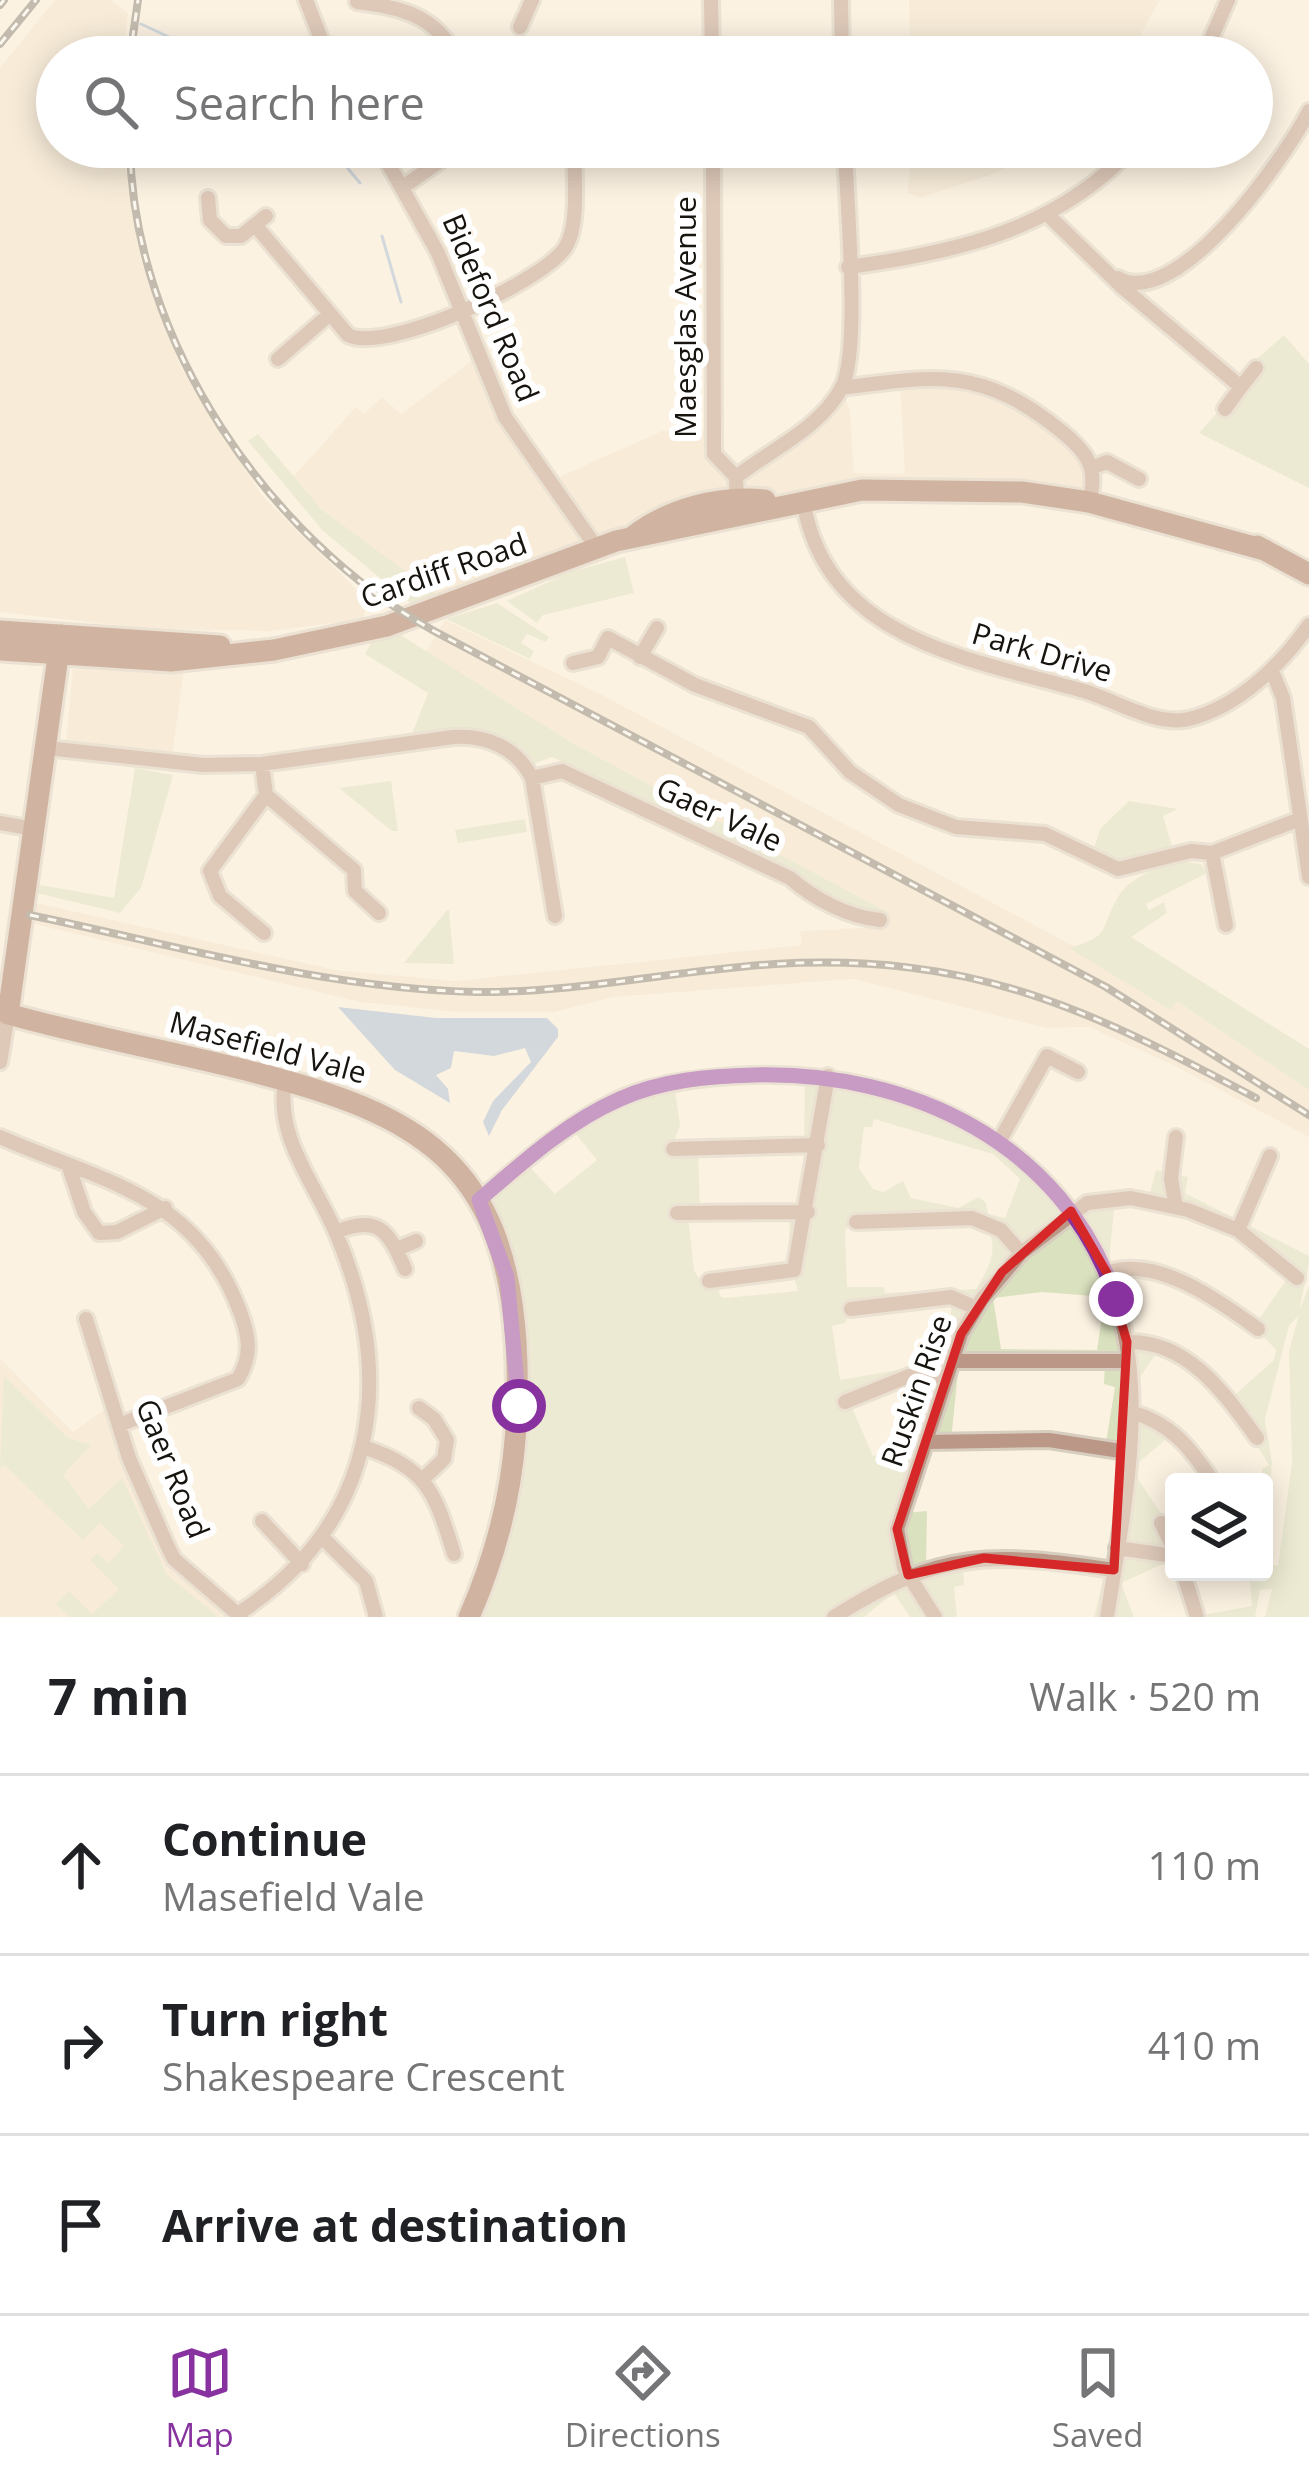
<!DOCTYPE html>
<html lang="en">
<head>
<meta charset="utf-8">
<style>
  body { margin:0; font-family:"Open Sans",sans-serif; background:#f2f2f2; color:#202124 }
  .controls { position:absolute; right:36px; bottom:36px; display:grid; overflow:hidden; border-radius:12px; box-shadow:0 6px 30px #0003 }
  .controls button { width:108px; height:108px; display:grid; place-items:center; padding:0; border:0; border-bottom:3px solid #e0e0e0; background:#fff; color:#202124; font:60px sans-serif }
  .stop { position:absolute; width:36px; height:36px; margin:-27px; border:9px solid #8832a0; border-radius:50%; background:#fff }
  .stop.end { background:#8832a0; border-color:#fff; box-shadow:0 3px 12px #0008 }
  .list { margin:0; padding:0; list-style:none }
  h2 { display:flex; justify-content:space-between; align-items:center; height:156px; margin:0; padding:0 48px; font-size:51px }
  h2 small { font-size:39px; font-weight:400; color:#757577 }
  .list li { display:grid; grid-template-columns:78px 1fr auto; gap:36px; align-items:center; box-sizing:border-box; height:180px; padding:0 48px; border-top:3px solid #e0e0e0 }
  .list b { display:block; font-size:45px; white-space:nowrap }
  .list p { margin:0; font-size:39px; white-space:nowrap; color:#757577 }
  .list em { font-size:39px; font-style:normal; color:#757577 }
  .icon { flex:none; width:66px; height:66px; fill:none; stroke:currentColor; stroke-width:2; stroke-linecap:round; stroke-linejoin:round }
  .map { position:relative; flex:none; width:1309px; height:1617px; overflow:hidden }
  .search { position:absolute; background:#fff; box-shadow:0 6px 30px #0003; left:36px; right:36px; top:36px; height:132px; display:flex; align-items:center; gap:30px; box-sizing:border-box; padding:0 42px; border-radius:66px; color:#757577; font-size:45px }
  .sheet { height:696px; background:#fff }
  nav { display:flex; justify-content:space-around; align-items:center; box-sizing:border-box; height:168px; border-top:3px solid #e0e0e0; background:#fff; font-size:33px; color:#757577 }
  nav a { display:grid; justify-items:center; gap:6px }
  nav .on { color:#8832a0 }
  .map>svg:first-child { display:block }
</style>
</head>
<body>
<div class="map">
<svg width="1309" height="1617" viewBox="0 0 1309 1617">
  <rect width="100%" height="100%" fill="#fcf2e2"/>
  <path fill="#f3e4ce" d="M 55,0 L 111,0 L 128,13 L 122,57 L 57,57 L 57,147 L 122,147 L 141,260 L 180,366 L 263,497 L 368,601 L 363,619 L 272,631 L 150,629 L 0,612 L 0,68 Z
    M 909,0 L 1160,0 L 1128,57 L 910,57 Z
    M 911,147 L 1039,147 L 996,173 L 920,198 L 908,193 Z
    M 477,357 L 550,481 L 662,431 L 713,430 L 714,454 L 737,477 L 781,446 L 841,388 L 850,411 L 854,473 L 905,474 L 900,380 L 986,384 L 1086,455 L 1089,502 L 736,497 L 448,605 L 321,509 L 293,477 L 356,407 L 364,414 L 382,397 L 401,414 Z
    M 445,620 L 604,696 L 1102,961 L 1309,1059 L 1309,1137 L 1173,1065 L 1089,1027 L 1047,1028 L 853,979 L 614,997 L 555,1012 L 456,1012 L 360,1002 L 30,923 L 32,902 L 335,970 L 455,981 L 802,945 L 800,931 L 887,927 L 888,913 L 572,743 L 424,655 Z
    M 73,669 L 184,671 L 172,755 L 66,741 Z
    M 0,1358 L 73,1432 L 112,1404 L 167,1545 L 241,1617 L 0,1617 Z"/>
  <path fill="#dae1be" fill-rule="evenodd" d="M 1284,335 L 1309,364 L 1309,488 L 1199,433 L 1262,362 L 1258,358 Z
    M 258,434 L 321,509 L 440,597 L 414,606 L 322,530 L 248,441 Z
    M 625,557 L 634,593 L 543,615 L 537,623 L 507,601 L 570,572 Z
    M 497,603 L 549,637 L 546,642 L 527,634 L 521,643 L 534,651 L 530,659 L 446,619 Z
    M 396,632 L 572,743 L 889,913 L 866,913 L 830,897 L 710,831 L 552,757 L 533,764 C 495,724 463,726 412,734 L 428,693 L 365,654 L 371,643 Z
    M 135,768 L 173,775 L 141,888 L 120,913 L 37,893 L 35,884 L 114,898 Z
    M 391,781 L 398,831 L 392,831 L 339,788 Z
    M 1129,801 L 1178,809 L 1163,816 L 1172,846 L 1126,862 L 1093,852 L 1100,829 Z
    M 525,819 L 527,832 L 458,843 L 455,830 Z
    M 1184,862 L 1201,864 L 1207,873 L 1146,904 L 1149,910 L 1164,902 L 1167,913 L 1131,937 L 1309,1049 L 1309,1090 L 1177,1001 L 1171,1010 L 1069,948 C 1113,936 1099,929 1118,897 C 1130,876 1161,866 1184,862 Z
    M 449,910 L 454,964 L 404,963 L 447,910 Z
    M 805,1076 L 828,1076 L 972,1123 L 1071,1210 L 1115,1198 L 1108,1272 L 1138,1269 L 1121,1318 L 1127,1342 L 1162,1345 L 1130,1392 L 1130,1411 L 1173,1433 L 1138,1463 L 1136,1476 L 1166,1521 L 1174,1559 L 1121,1583 L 1134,1617 L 1094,1617 L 1106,1569 L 1114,1570 L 1127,1453 L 1105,1449 L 1115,1387 L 1104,1384 L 1105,1362 L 959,1362 L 951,1441 L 927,1442 L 904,1513 L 927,1511 L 926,1568 L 963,1561 L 964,1585 L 954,1587 L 957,1617 L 910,1617 L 894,1593 L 864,1617 L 469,1617 L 499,1545 L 514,1314 L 479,1200 L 525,1162 L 555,1194 L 597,1160 L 570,1127 L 674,1082 L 680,1126 L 673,1144 L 698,1148 L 700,1214 L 688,1214 L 694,1271 L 700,1279 L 717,1281 L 720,1296 L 725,1298 L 798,1291 L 790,1264 L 789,1212 L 808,1211 L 818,1146 L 804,1145 ZM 874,1119 L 993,1154 L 1020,1179 L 1005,1218 L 988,1214 L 986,1203 L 979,1197 L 958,1208 L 911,1198 L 903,1181 L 883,1192 L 873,1189 L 859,1168 L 864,1127 L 872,1127 ZM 958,1219 L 972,1228 L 984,1221 C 1000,1248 991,1264 976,1289 L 885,1293 L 884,1287 L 847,1287 L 845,1230 L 856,1222 ZM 1042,1292 L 1105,1297 L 1097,1350 L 1001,1349 L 993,1298 ZM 951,1298 L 951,1361 L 840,1380 L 832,1326 L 845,1323 L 852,1309 ZM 913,1376 L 925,1404 L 919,1437 L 873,1456 L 849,1401 Z
    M 1156,1170 L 1188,1177 L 1185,1193 L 1309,1256 C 1309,1275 1302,1290 1300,1309 L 1309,1286 L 1309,1617 L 1265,1617 L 1272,1589 L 1260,1590 L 1255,1617 L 1191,1617 L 1252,1606 L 1249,1572 L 1264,1572 L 1266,1563 L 1278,1566 L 1292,1462 L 1289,1351 L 1299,1315 L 1289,1326 L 1265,1419 L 1272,1463 L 1264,1554 L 1262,1469 L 1269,1465 L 1229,1400 L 1274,1360 L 1276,1350 L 1254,1326 L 1292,1272 L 1265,1247 L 1148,1201 Z
    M 4,1376 L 68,1438 L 91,1445 L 63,1475 L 89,1509 L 122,1478 L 167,1575 L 219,1617 L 69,1617 L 56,1604 L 69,1591 L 92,1614 L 119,1589 L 90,1560 L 97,1553 L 109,1563 L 124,1546 L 100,1523 L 83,1540 L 4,1465 L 0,1468 Z"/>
  <path fill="#a1b9d5" d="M 338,1007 L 436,1018 L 547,1018 L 558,1029 L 558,1037 L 502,1110 L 489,1136 L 483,1122 L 493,1101 L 531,1062 L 525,1048 L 494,1056 L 454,1051 L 451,1068 L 436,1075 L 448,1089 L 450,1103 L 395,1070 Z"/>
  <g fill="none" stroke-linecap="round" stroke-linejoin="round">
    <path stroke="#a1b9d5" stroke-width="3" d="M 141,24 L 212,57
      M 330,147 L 360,183
      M 382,236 L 401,302"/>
    <defs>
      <path id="street" d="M 306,0 L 328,57
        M 711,0 L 712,57
        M 841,0 L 842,57
        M 357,2 C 400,7 436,15 456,57
        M 520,27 L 532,0
        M 1203,57 L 1228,0
        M 379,147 L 438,253 L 505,417 L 596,547
        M 713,147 L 714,454 L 736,477
        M 403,187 L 460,147
        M 208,198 L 210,220 L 226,236 L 241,236 L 266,216
        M 1047,214 L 1122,287 L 1241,387 L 1225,409
        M 255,225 L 348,335 C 385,354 541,283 565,248 C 580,225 574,174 574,147
        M 848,267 C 954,253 1058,230 1133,147
        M 1118,278 C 1177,312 1286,157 1309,111
        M 278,359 L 330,314
        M 1241,387 L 1256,368
        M 841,388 C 937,375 982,367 1061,431 C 1087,452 1099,468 1089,502
        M 1093,467 L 1107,462 L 1139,479
        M 803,499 C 824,640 971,659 1084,691 C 1115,700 1156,727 1189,719 C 1238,707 1281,665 1309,625
        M 737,505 L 736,477 C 770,450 821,428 842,387 C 861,348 846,198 845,147
        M 640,657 L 657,628
        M 573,663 L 598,657 L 608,638 L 695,685 L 809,727 L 850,772 L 899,805 L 956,827 L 1045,834 L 1118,869 L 1191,851 L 1212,853 L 1300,819
        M 1272,671 L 1283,698 L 1309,877
        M 47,748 L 203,765 L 262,764 L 453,737 C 486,735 516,747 532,778 L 562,771 L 790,878 C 814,899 848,917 880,920
        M 262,764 L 266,795 L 210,871 L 220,896 L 264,933
        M 532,778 L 555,916
        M 266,795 L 354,870 L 355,891 L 379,913
        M 0,823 L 34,829
        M 1212,853 L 1226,925
        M 0,1062 L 8,1014
        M 0,1137 C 102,1182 195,1194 239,1309 C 249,1335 253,1354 238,1379 L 119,1425
        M 1000,1140 L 1047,1056 L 1078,1072
        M 673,1149 L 818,1145
        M 69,1167 L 84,1212 L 99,1233 L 117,1232 L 165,1208
        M 479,1200 C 522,1163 567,1123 619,1099 C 661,1081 707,1077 752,1075 C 912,1070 1073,1147 1119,1310 C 1147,1407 1122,1520 1107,1617
        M 1176,1207 L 1171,1179 L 1176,1137
        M 677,1213 L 808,1212
        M 856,1222 L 972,1218 L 1001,1230 L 1021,1253
        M 1238,1230 L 1270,1156
        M 336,1232 C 378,1214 389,1231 405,1269
        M 397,1249 L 416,1241
        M 1107,1273 C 1155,1254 1221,1302 1258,1329
        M 709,1281 L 794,1270 L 828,1076
        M 851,1309 L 951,1297 L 976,1308
        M 86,1319 L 129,1458 L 167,1545 L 174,1559 L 241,1617
        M 1127,1342 C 1188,1340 1225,1394 1257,1438
        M 951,1361 L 1128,1361
        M 845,1402 L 909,1376 L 946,1377
        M 419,1408 L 434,1419 L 447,1440 L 444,1459 L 424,1478
        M 1130,1412 C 1170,1422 1191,1448 1213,1482
        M 927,1442 L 1049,1440 L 1127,1452
        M 363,1447 C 428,1468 435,1493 454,1554
        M 262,1521 L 302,1564
        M 1161,1523 L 1174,1549
        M 322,1537 L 366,1581 L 376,1617
        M 1117,1548 L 1174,1556
        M 1183,1572 L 1197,1617
        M 239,1613 C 377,1523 398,1379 336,1233 C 314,1181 275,1138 285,1080
        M 834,1617 C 940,1549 994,1552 1114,1570
        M 935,1617 L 904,1568 L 897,1529 L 961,1334 L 982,1299 L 1021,1253 L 1087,1203 L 1131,1198 L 1188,1210 L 1238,1230 L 1297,1278"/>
      <path id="secondary" d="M 632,537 C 668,509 719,495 765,500
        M 1257,546 L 1309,574
        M 0,631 L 220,646
        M 61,635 L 8,1014 C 90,1037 175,1052 257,1073 C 417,1114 504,1162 516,1342 C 522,1441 509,1526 469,1617
        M 0,650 L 171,661 L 274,650 L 387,626 L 616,541 L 862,490 L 1022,492 L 1089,502 L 1265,550"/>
    </defs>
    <use href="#street" stroke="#d7cec0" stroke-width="20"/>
    <use href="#secondary" stroke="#d7cec0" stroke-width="27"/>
    <use href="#street" stroke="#ba9787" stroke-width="14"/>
    <use href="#secondary" stroke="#9c6953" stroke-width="21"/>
    <defs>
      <path id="rail" d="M 0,5 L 4,0
        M 0,44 L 36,0
        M 130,57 L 138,0
        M 130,147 C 133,340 268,539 434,631 L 1106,987 L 1309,1115
        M 30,915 C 178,946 326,989 477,992 C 576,993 677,970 775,964 C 973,953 1087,1008 1256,1098"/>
    </defs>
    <use href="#rail" stroke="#7f796f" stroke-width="8"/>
    <use href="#rail" stroke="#fff" stroke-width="3" stroke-dasharray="9" stroke-linecap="butt"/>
  </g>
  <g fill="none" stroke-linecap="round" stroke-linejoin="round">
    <path stroke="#8832a0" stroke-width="15" d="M 519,1406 L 507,1277 L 479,1200 C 522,1163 567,1122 620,1099 C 662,1080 709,1076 754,1075 C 910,1071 1064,1143 1116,1299"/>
  </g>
  <path d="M0 0H1309V1617H0ZM 1071,1211 L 1107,1273 L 1127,1342 L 1114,1570 L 984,1558 L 908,1575 L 897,1529 L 961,1334 L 1002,1272 Z" fill="#fcf2e2" fill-opacity=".55" fill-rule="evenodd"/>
  <path fill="none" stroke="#d62828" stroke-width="9" stroke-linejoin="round" d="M 1071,1211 L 1107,1273 L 1127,1342 L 1114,1570 L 984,1558 L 908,1575 L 897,1529 L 961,1334 L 1002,1272 Z"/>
  <g text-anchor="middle" stroke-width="12" stroke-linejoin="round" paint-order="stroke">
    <g font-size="30" fill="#17140f" stroke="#fff">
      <text transform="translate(490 308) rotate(67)" y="10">Bideford Road</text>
      <text transform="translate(686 317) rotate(-90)" y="10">Maesglas Avenue</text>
      <text transform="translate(444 571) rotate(-19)" y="10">Cardiff Road</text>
      <text transform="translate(1042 653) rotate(16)" y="10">Park Drive</text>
      <text transform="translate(719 815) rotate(25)" y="10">Gaer Vale</text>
      <text transform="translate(268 1048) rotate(15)" y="10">Masefield Vale</text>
      <text transform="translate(917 1391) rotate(-71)" y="10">Ruskin Rise</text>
      <text transform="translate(172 1469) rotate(68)" y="10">Gaer Road</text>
    </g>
  </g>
</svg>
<div class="controls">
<button><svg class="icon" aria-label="layers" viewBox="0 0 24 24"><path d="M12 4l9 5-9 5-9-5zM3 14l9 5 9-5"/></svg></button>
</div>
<div class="stop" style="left:519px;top:1406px"></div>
<div class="stop end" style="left:1116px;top:1299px"></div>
<div class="search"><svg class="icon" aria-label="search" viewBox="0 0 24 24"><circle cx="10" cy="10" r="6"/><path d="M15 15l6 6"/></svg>Search here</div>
</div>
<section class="sheet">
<h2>7 min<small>Walk · 520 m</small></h2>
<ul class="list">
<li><svg class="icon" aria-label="ahead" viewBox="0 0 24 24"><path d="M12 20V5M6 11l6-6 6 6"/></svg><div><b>Continue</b><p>Masefield Vale</p></div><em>110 m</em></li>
<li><svg class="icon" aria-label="right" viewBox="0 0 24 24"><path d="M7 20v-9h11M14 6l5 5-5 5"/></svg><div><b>Turn right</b><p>Shakespeare Crescent</p></div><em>410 m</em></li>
<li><svg class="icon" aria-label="arrive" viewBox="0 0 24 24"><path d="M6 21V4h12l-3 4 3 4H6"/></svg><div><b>Arrive at destination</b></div></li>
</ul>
</section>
<nav>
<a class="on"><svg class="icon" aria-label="map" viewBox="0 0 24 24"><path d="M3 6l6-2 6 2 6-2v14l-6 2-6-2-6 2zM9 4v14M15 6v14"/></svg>Map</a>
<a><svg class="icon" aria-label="directions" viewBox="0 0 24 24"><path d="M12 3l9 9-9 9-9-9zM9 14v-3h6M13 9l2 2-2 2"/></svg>Directions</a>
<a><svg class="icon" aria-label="saved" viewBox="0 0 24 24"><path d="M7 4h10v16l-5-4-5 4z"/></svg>Saved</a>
</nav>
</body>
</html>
